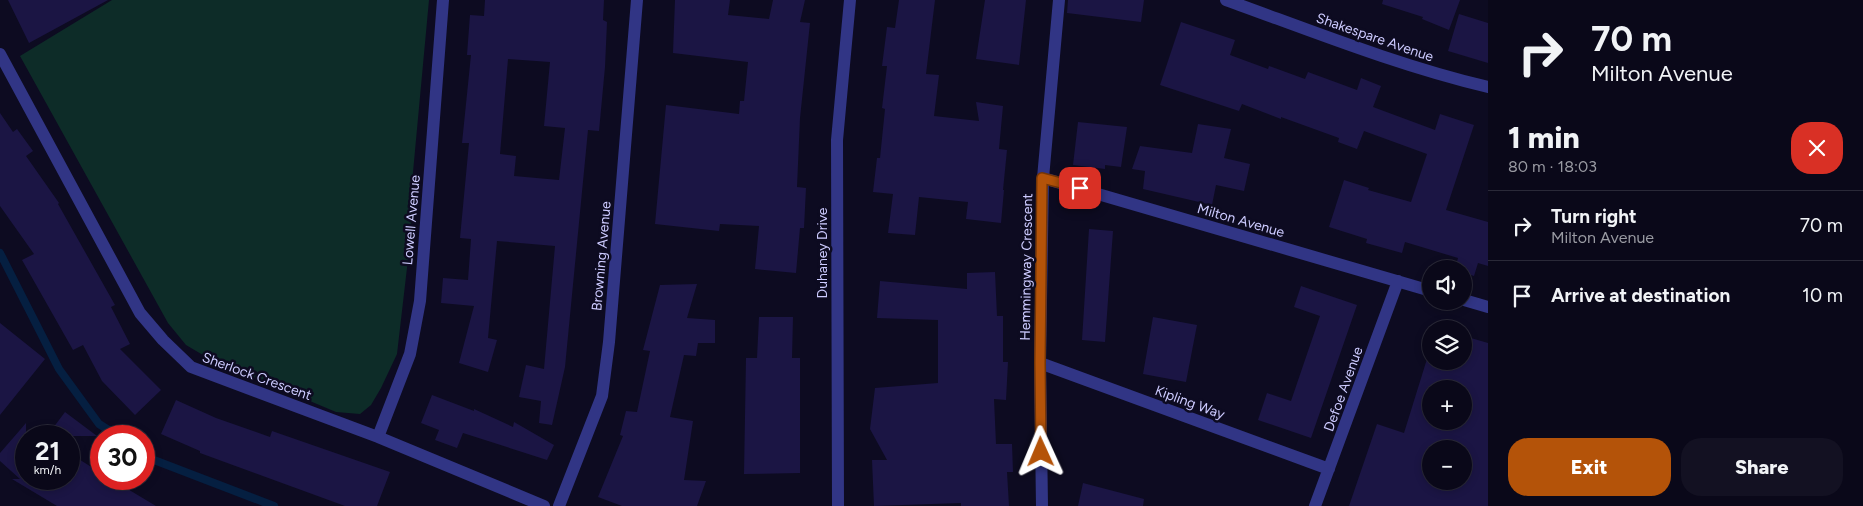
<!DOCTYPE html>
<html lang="en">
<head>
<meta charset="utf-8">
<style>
	:root { --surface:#0a0819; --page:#131122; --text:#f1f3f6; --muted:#999aa2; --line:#2a2938; --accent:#b45309 }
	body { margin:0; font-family:Figtree,sans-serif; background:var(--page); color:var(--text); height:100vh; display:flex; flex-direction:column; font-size:19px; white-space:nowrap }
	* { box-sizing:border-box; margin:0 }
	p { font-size:16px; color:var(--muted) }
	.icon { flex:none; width:28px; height:28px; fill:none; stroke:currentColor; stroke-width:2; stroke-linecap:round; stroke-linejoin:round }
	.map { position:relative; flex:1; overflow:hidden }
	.sheet { display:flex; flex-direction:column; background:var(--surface); width:375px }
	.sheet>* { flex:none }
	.guide { background:#0a0819; color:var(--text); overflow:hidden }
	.buttons { position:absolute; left:1422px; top:260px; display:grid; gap:10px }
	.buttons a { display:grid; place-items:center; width:50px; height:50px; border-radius:50%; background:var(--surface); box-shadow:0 2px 8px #0003,0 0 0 1px var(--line); font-size:25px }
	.speed { position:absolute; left:15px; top:425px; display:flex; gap:10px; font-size:25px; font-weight:700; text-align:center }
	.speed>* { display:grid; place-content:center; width:65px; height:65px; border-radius:50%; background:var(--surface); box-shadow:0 2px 8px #0003,0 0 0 1px var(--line); line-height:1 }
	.speed small { font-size:12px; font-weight:400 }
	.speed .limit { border:8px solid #d22; background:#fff; color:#111 }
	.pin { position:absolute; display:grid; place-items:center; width:42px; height:42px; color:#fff; margin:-21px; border-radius:10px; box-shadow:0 2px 8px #0006 }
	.me { position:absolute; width:55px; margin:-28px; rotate:359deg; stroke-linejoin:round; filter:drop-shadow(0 0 4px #0008) }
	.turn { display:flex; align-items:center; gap:18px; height:105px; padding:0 20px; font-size:22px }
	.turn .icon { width:65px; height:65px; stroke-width:2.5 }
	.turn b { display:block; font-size:35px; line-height:42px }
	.round { display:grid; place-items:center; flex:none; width:52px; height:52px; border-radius:20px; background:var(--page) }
	.summary { display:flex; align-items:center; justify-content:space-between; height:85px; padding:0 20px }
	h1 { font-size:30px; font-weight:800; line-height:38px }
	.cta { display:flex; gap:10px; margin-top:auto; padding:10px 20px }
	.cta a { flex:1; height:58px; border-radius:20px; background:var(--accent); color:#fff; font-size:20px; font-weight:800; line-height:58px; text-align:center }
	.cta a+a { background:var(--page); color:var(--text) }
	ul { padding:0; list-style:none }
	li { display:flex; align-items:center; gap:15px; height:70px; padding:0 20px; border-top:1px solid var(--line) }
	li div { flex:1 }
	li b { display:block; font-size:19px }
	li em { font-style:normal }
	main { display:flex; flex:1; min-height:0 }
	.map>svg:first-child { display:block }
</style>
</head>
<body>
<main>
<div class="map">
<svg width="1488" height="506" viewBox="0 0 1488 506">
	<rect width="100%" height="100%" fill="#0d0b21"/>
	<!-- green -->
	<path fill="#0d2c28" d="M112 0H429L413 172 410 242 397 354 381 388 371 405 360 414 336 412 208 358 186 345 168 323 20 56Z"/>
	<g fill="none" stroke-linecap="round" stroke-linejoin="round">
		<!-- stream -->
		<path stroke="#051f41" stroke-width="8" d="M0 253 59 369 99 424 118 436
			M144 454 154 460 274 506"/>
	</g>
	<!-- building -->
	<path fill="#1b1544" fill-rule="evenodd" d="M8 0H108L29 43Z
		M485 0H604L603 20 607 22 605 67 599 131 588 130 565 367 552 425 539 423 541 401 519 397 526 365 544 369 555 246 497 241 488 338 497 340 488 372 459 363 474 306 441 303 443 278 468 280 471 239 460 238 469 143H462L471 55H467L470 15 484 16ZM508 59 550 62 544 126 565 128 559 180 514 176 516 156 500 154Z
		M675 0H730L728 15 769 19 773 0H805L800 22 810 23 800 118 797 187 806 188 804 228H800L796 273 755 269 759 226 720 224 719 231 655 224 666 105 739 114 740 101H744L748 62 673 53Z
		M899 0H935L926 74 939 75 934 116 979 121 976 102 1003 106 999 149 1007 150 1003 190H1004L1001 223 966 219 968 202 919 197 915 235 888 233 893 194 873 192 877 158H880L885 109 882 108 887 66H882L887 27 895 28Z
		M985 0H1026L1019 65 976 59Z
		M1068 0H1144L1141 22 1067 13Z
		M1383 0H1460L1449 30 1422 19 1423 17 1382 4Z
		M1459 14 1488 23V63L1448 51Z
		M1181 22 1235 40 1230 55 1268 69 1269 66 1305 79 1308 72 1357 90 1361 78 1381 86 1373 107 1435 130 1440 114 1474 125 1446 210 1488 222V266L1478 263 1474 276 1464 273V269H1455L1458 258 1405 242 1402 253 1366 243 1367 239 1329 227 1344 180 1369 188 1368 190 1411 202 1427 154 1364 131 1357 149 1338 142 1339 138 1281 117V119L1242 104 1239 111 1160 85Z
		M0 113 13 132 17 129 33 151 26 156 59 203 58 204 115 305 111 307 130 344 120 349 161 390 135 415 102 381 83 345 73 350 22 260 34 254 0 206Z
		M1078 122 1127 127 1121 167 1105 165V169L1073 165Z
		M1198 124 1231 129 1224 158 1250 164 1244 191 1216 185 1212 205 1143 189 1145 171 1132 169 1140 146 1192 153Z
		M1089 229 1113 231 1105 342 1082 340Z
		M995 272 997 316H1003V362H1008L1006 400 994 399 996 444H1012L1013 472H1007L1009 506H961V503L874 506 872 460H887L870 429 875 388 938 383V320L877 318 880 281 967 289V273Z
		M697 284 687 318 715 320V343H698L696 356 684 355 670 417 693 421 684 480 706 481 697 506H622L598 497 623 436 620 435 626 411 637 412 650 351 643 350 660 285Z
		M1301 286 1357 305 1311 438 1258 420 1267 393 1291 401 1320 316 1294 307Z
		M759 317H793L792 358H800V473L744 474 746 358H757Z
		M1153 317 1197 325 1186 382 1143 374Z
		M0 323 45 359 0 415Z
		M1464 336 1488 343V506H1349L1377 424 1404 433 1431 346V361H1464ZM1431 389H1464V421H1431ZM1431 449H1464V481H1431Z
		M432 395 474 411V409L513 427 514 422 554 445 547 460 463 433 457 448 435 440 439 430 421 423Z
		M176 400 216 418 270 437 272 431 390 472 377 506H345L200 453V451L161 434Z
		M65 412 97 436H47Z
		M26 423V479H69V453L101 473V479H111L156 506H57L12 479H20L0 461V453Z
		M1083 483 1144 499 1143 506H1078Z"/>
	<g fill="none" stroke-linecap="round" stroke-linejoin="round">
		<!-- minor -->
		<path stroke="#313585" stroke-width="12" d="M1226 0C1312 31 1399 66 1488 87
			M0 54 140 313 163 340 191 367 378 437 544 506
			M1043 178 1431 291
			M1464 300 1488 307
			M1040 363 1329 469
			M378 437 410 354 420 301 443 0
			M559 506 602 396 609 342 637 0
			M1042 506 1040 363 1043 178 1059 0
			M1315 506 1398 281"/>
		<!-- tertiary -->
		<path stroke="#313585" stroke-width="12" d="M838 506 837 140 850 0"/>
	</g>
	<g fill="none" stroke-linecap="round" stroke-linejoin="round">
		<!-- route casing -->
		<g stroke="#753606" stroke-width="12">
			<path id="route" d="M1041 452 1040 363 1042 178 1080 188"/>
		</g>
		<!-- route -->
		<use href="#route" stroke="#b45309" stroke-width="9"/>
	</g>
	<g text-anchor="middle" stroke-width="5" stroke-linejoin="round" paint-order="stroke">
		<!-- street labels -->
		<g font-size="14" fill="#cdcbff" stroke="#0d0b21">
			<text transform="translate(1375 37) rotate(19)" y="5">Shakespare Avenue</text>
			<text transform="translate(411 220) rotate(-85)" y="5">Lowell Avenue</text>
			<text transform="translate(1241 220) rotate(16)" y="5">Milton Avenue</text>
			<text transform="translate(822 253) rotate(-90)" y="5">Duhaney Drive</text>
			<text transform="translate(601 256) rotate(-85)" y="5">Browning Avenue</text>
			<text transform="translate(1026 267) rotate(-89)" y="5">Hemmingway Crescent</text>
			<text transform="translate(257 376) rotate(20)" y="5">Sherlock Crescent</text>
			<text transform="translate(1343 389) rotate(-70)" y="5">Defoe Avenue</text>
			<text transform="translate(1190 402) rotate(20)" y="5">Kipling Way</text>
		</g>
	</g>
</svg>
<div class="buttons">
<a><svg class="icon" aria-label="sound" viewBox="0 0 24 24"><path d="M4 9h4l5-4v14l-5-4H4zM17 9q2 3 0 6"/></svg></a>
<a><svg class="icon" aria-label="layers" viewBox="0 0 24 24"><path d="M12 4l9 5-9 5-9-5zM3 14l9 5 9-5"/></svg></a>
<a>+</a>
<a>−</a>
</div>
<div class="speed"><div>21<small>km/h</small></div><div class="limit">30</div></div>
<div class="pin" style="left:1080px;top:188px;background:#d93025"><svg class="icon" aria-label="arrive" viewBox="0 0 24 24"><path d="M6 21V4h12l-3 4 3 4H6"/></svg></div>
<svg class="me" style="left:1041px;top:452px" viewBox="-20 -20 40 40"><path d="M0-17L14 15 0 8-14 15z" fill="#b45309" stroke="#fff" stroke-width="4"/></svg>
</div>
<section class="sheet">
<div class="guide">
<div class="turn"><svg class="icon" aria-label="right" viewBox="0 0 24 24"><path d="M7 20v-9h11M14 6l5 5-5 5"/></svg><div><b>70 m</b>Milton Avenue</div></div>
</div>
<div class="summary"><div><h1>1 min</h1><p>80 m · 18:03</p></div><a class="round" style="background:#d93025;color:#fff"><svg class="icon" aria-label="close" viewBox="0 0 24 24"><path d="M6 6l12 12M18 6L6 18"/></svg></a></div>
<ul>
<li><svg class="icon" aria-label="right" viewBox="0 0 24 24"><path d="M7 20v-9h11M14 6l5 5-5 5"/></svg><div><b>Turn right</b><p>Milton Avenue</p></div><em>70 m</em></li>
<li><svg class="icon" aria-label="arrive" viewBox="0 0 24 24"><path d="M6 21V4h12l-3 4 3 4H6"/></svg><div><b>Arrive at destination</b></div><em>10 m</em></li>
</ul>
<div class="cta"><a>Exit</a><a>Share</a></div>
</section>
</main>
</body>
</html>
